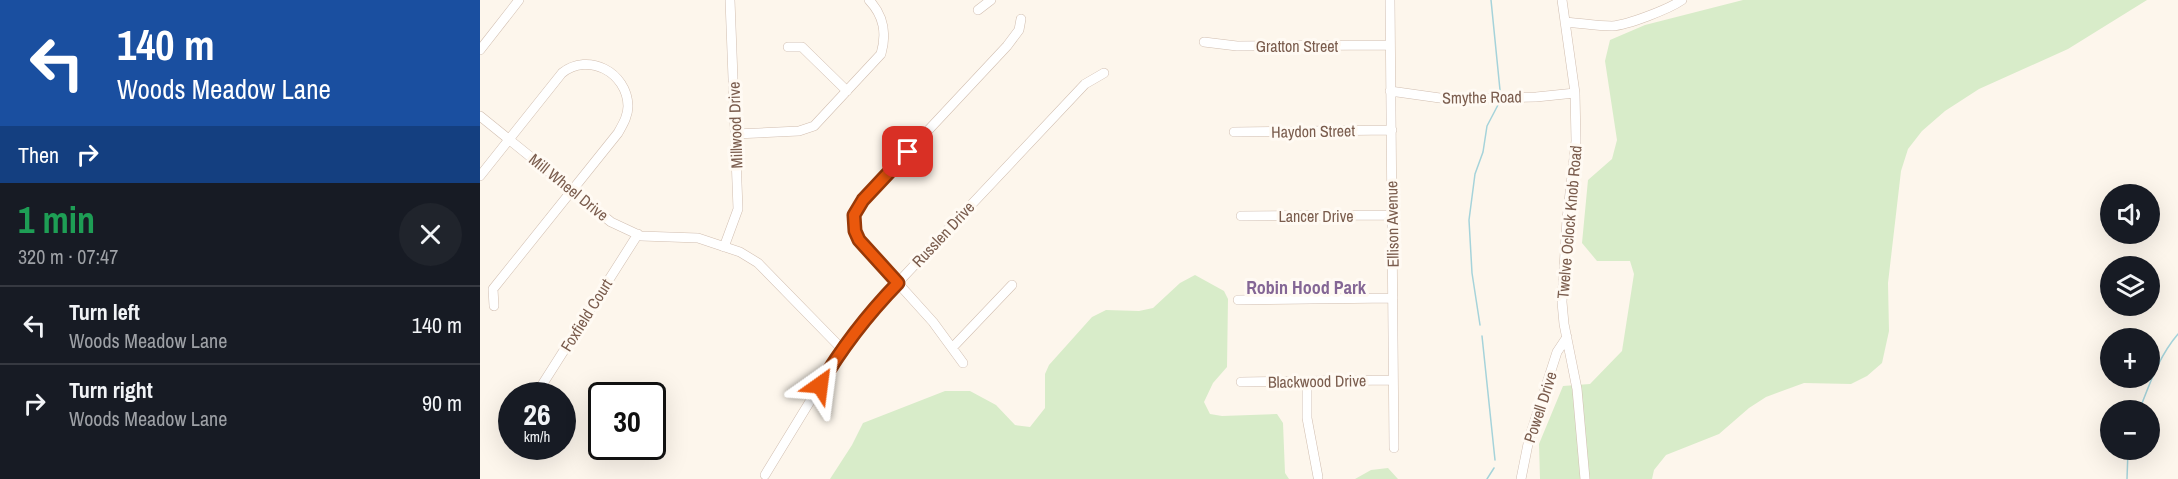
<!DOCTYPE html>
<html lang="en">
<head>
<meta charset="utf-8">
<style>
	:root { --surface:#171b24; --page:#20242c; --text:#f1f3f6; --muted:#9ea1a6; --line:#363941 }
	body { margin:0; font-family:"Archivo Narrow",sans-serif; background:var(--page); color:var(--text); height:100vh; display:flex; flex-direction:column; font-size:22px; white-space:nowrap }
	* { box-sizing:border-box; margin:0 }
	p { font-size:20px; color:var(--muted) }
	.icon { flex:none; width:33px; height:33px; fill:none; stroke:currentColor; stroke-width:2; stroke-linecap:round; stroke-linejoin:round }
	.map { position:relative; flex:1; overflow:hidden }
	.sheet { display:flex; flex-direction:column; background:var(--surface); width:480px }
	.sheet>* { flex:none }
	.guide { background:#1a4fa0; color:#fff; overflow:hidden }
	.fabs { position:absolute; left:1620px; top:184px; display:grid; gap:12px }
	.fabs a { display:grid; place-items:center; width:60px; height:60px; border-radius:50%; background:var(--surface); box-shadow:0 6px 24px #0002; font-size:30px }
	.speed { position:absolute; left:18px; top:382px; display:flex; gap:12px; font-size:30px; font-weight:700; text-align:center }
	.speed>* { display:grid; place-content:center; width:78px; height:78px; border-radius:50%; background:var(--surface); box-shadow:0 6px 24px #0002; line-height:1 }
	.speed small { font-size:15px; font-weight:400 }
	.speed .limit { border:3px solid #111; border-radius:9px; background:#fff; color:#111 }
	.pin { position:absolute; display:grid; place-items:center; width:51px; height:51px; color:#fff; margin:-26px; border-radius:12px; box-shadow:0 3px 9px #0006 }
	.me { position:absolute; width:66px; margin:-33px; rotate:31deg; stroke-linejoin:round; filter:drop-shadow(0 0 4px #0008) }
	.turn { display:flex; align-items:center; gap:21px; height:126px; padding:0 18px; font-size:27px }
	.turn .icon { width:78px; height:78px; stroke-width:2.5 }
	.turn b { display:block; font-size:42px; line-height:51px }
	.then { display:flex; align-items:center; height:57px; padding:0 18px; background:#0003; gap:12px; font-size:22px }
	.round { display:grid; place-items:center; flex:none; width:63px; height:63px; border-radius:32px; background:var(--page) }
	.head { display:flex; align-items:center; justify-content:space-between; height:102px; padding:0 18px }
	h1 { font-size:36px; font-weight:800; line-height:45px; color:#1e9e55 }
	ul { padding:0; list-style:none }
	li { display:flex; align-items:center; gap:18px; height:78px; padding:0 18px; border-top:2px solid var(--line) }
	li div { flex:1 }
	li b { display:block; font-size:22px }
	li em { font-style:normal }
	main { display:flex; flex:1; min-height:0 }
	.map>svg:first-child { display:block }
</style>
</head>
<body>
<main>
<section class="sheet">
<div class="guide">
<div class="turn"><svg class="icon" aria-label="left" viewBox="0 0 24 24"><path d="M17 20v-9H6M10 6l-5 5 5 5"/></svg><div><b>140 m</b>Woods Meadow Lane</div></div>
<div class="then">Then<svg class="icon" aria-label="right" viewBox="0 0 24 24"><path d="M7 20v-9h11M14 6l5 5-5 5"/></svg></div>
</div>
<div class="head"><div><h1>1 min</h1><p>320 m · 07:47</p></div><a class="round"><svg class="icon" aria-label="close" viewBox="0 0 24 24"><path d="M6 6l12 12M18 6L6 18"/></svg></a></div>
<ul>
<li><svg class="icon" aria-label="left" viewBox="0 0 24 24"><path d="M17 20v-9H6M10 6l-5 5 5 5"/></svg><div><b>Turn left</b><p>Woods Meadow Lane</p></div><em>140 m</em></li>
<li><svg class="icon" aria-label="right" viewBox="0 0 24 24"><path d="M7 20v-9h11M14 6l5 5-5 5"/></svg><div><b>Turn right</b><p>Woods Meadow Lane</p></div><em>90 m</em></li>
</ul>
</section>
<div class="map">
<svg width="1698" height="479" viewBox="0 0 1698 479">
	<rect width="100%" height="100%" fill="#fdf6ec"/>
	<!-- green -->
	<path fill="#d8ecc9" d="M1263 0H1667L1588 49 1499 89 1465 111 1442 131 1428 149 1421 171 1408 283 1409 331 1402 363 1387 376 1371 384 1324 383 1286 397 1269 408 1239 434 1186 455 1174 470 1172 479H1060L1059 444 1083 386 1110 384 1142 351 1154 274 1150 261H1117L1102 243 1108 180 1132 159 1137 140 1125 61 1130 40 1165 25Z
		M715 275 744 291 748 299 747 367 733 383 724 402 730 414 742 416 797 414 803 423 805 473 809 479H350L372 445 383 423 465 391H490L516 405 535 425 550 427 565 408V374L569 365 612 317 626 310 659 311 673 308 700 283Z
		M908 468 918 479H875L891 470Z"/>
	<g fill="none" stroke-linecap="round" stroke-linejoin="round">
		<!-- stream -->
		<path stroke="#a5d3da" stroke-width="1.5" d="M1011 0 1020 90
			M1000 325 992 273 989 220 995 174 1003 152 1007 126 1019 103
			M1002 336 1015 460
			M1659 411C1670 383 1679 356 1698 334
			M1007 479 1014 468
			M1647 479 1648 450"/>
		<!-- minor casing -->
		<g stroke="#d1beb0" stroke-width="10">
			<path id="minor" d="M910 0 914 448
				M1082 0 1095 93 1096 141 1087 219 1082 302 1084 324 1097 389 1105 479
				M498 10 511 0
				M1085 22C1100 23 1117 26 1132 26 1148 25 1189 9 1202 0
				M724 42 757 46 910 45
				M308 47H322L367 91
				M0 50 39 0
				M910 91 967 99 1056 97 1095 93
				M0 116 131 222 161 236 218 238 260 252 278 263 362 349
				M754 132 912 130
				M255 134 319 131 334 126 401 54C407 33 404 16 389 0
				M0 176 82 73C108 52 147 72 148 106 148 116 143 124 138 133L13 289 14 306
				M761 216 911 215
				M244 247 258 209 250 0
				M758 300 913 298
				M472 348 532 285
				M483 363 453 322 379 240C372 224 373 214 383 200L527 46 539 30 541 19
				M761 382 913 380
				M827 382V418L838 477
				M55 396 158 234
				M285 475 362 349 394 308 605 84 624 73
				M1041 479 1049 439 1077 352 1087 337"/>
		</g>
		<!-- minor -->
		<use href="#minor" stroke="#fff" stroke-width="9"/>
	</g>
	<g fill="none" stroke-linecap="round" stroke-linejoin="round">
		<!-- route casing -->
		<g stroke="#983908" stroke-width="15">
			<path id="route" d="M340 385C362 347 388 314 418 283L379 240 375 231 374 215 383 200 428 152"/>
		</g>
		<!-- route -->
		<use href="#route" stroke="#ea580c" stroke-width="10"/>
	</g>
	<g text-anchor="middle" stroke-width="6" stroke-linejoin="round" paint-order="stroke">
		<!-- street labels -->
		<g font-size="16" fill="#7a5c4d" stroke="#fffaf3">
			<text x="817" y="52">Gratton Street</text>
			<text transform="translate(1002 97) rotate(-1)" y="6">Smythe Road</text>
			<text transform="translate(255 125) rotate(-92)" y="6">Millwood Drive</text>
			<text transform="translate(833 131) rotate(-1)" y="6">Haydon Street</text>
			<text transform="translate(89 187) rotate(39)" y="6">Mill Wheel Drive</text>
			<text x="836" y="222">Lancer Drive</text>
			<text transform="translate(1089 222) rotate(-85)" y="6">Twelve Oclock Knob Road</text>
			<text transform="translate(912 224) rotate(-91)" y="6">Ellison Avenue</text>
			<text transform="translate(463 234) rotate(-47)" y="6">Russlen Drive</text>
			<text transform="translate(106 315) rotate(-58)" y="6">Foxfield Court</text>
			<text transform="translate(837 381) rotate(-1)" y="6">Blackwood Drive</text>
			<text transform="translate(1060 407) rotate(-72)" y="6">Powell Drive</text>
		</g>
		<!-- neighbourhood labels -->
		<g font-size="18" font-weight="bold" fill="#846695" stroke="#fffaf3">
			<text x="826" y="294">Robin Hood Park</text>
		</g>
	</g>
</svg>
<div class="fabs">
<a><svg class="icon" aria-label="sound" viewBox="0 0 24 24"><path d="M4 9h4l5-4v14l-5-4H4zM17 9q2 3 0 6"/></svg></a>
<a><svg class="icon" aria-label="layers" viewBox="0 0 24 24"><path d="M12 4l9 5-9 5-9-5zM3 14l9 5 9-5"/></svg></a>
<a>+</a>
<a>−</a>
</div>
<div class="speed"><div>26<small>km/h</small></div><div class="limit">30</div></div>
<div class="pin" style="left:428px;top:152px;background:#d93025"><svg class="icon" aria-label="arrive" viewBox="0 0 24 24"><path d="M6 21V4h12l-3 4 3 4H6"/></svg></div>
<svg class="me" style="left:340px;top:385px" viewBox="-20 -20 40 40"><path d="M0-17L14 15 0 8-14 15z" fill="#ea580c" stroke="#fff" stroke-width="4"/></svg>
</div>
</main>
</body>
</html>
